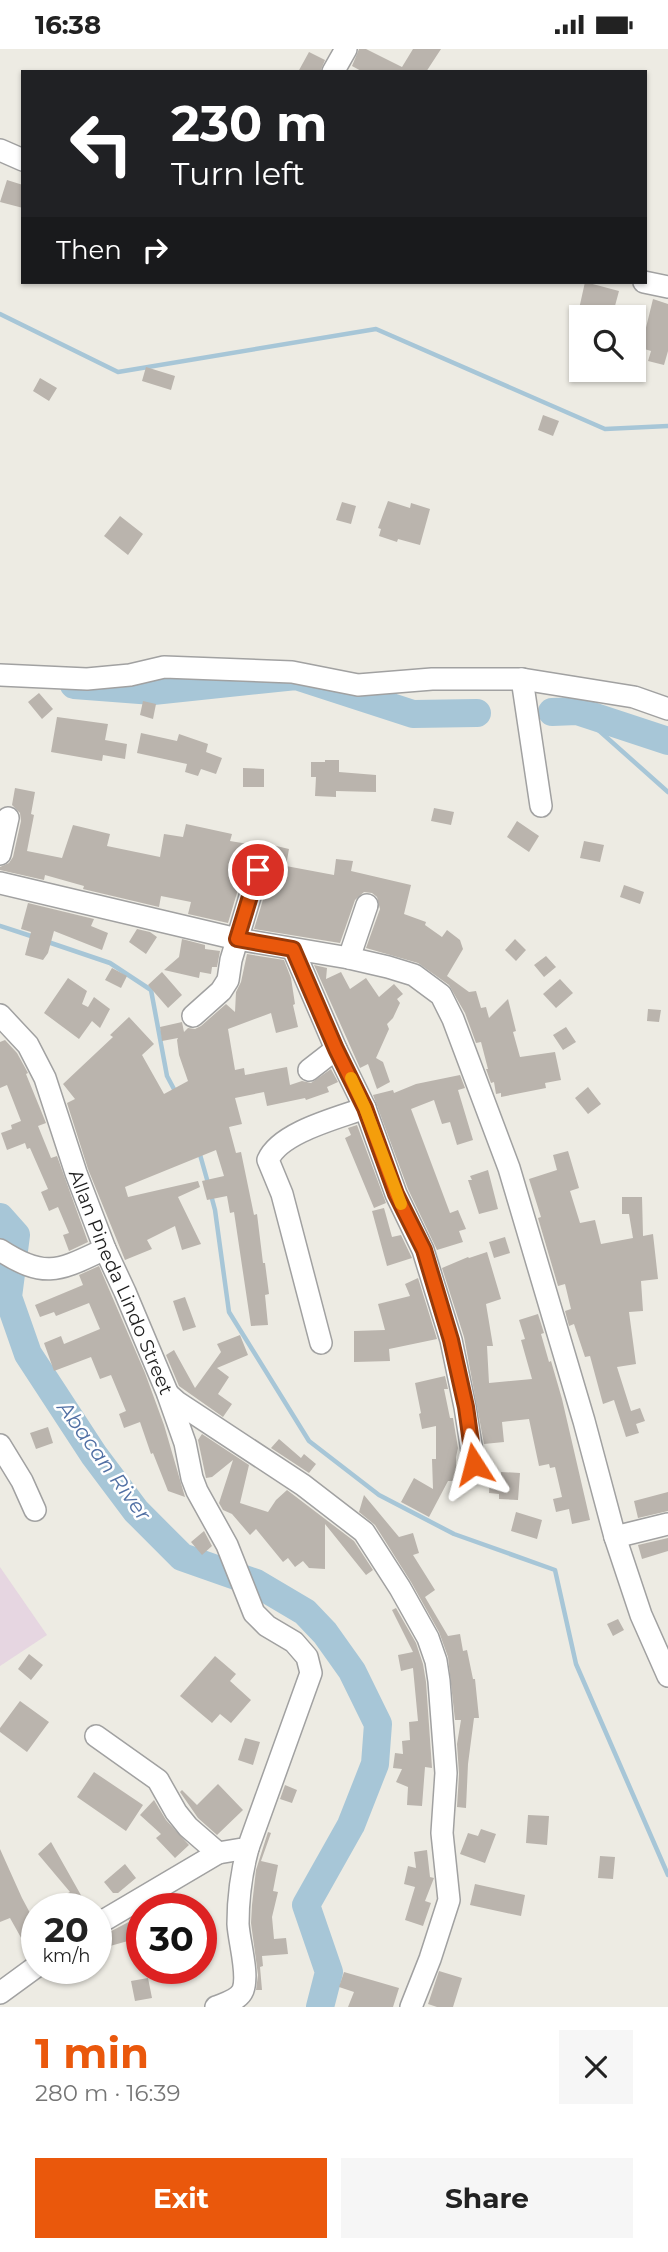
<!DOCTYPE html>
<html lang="en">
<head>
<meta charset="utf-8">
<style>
	:root { --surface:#fff; --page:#f6f6f6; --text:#222; --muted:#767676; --accent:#ea580c }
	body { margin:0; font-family:Montserrat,sans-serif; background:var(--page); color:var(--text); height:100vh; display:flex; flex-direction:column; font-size:26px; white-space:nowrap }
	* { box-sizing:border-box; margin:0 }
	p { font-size:23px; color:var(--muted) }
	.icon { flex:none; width:38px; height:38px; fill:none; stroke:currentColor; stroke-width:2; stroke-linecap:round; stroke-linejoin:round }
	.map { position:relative; height:1958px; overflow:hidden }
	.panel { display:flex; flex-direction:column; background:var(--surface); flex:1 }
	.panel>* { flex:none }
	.top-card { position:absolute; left:21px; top:21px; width:626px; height:214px; border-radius:0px; box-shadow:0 2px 5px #0004; background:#202124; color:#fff; overflow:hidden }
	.buttons { position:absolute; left:569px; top:256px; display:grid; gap:14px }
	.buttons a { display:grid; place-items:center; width:77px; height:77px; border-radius:0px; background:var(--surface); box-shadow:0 2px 5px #0004; font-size:35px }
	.speed { position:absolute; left:21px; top:1844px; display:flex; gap:14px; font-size:35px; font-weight:700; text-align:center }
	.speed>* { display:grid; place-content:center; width:91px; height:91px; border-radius:50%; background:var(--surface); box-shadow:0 2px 5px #0004; line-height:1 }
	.speed small { font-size:18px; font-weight:400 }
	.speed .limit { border:10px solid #d22; background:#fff; color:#111 }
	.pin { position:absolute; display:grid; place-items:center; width:60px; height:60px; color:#fff; margin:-30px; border:4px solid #fff; border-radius:50%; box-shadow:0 2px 7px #0007 }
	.me { position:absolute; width:77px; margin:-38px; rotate:351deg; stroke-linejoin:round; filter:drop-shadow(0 0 5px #0008) }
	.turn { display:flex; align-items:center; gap:24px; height:147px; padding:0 35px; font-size:32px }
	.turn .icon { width:91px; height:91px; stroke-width:2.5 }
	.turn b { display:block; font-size:49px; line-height:60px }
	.then { display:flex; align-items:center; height:66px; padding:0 35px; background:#0003; gap:14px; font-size:26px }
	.round { display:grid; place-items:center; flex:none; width:74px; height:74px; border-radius:0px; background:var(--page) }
	.overview { display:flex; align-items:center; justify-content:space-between; height:119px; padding:0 35px }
	h1 { font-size:42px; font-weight:700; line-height:52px; color:var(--accent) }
	.cta { display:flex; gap:14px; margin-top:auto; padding:14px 35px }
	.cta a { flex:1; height:80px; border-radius:0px; background:var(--accent); color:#fff; font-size:28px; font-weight:700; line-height:80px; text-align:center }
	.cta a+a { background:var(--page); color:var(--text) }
	.status { display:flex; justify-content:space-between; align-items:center; height:49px; padding:0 35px; background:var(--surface); direction:ltr }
	.status svg { height:19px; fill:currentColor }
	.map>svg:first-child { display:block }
</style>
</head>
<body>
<div class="status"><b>16:38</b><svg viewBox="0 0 49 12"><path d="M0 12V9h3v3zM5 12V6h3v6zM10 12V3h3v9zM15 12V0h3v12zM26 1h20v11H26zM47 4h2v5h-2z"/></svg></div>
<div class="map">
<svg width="668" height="1958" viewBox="0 0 668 1958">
	<rect width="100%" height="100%" fill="#edebe3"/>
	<!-- industrial -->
	<path fill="#e6d6e1" d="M0 1518 47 1586 0 1617Z"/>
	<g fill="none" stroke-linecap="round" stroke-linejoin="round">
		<!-- stream -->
		<path stroke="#a7c6d7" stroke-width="4.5" d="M0 265 118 323 376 280 605 380 668 377
			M577 662 668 743
			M0 877 34 888
			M45 892 110 914 151 941 167 1027 175 1042
			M199 1102 208 1134
			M211 1146 215 1161 229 1263 309 1392 379 1446 454 1485 555 1521 576 1615 668 1826"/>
		<!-- river -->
		<path stroke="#a7c6d7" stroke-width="28" d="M74 636 153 642 296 627 413 665 477 664
			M552 663 577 662 668 692
			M0 1168 16 1186 8 1248 28 1305 94 1406 136 1462 182 1508 256 1534 305 1563 325 1584 352 1622 378 1675 375 1715 351 1776 306 1856 329 1923 320 1958"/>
	</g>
	<!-- building -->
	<path fill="#bab4ad" d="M359 0H366L402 18 413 0H441L426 23H363L352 17Z
		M309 3 325 11 320 23H298Z
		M7 131 23 136V159L0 153Z
		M585 233 619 242 612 268H590L591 264 579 260Z
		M653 250 668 255V302L664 316 648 312 651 302 641 299Z
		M146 318 175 327 171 341 142 332Z
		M40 329 57 339 49 352 33 342Z
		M543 366 559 372 553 387 538 381Z
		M388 452 410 459 411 454 430 460 420 496 398 490 397 493 379 487 381 480 378 479Z
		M342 453 356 457 351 475 336 471Z
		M120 467 143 485 128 506 104 487Z
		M39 644 53 660 42 670 28 653Z
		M143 652 156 655 153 670 140 666Z
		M57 668 108 675 105 691 127 695 125 710 103 706 102 712 51 703Z
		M141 684 177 692 179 685 208 695 206 703 222 709 216 725 201 720 198 727 185 723 187 715 137 704Z
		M325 711H339V723L376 726V743L336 742V748L315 747 316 728H311V713H325Z
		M243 719 264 720V738H243Z
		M15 739 35 743 31 765 34 766 27 802 62 809 73 776 110 785 107 797 160 808 164 785 183 788 186 775 232 785 230 792 248 795 242 827 228 874 188 865 191 853 161 847 159 858 83 840 84 837 45 826 44 831 0 821V818L9 814 13 808 21 772 20 764 12 756Z
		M434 759 454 763 451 776 431 772Z
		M517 772 539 787 529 803 507 788Z
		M584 792 604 796 600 813 580 809Z
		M272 796 289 800 286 817 334 826 336 810 353 812 351 822 411 836 404 865 426 873 425 876 442 888 447 881 460 891 463 900 447 927 469 943 476 942 481 959 486 958 489 969 508 950 516 982 513 983 520 1008 555 1003 561 1031 545 1034 546 1039 501 1048V1044L496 1045 494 1033 491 1034 486 1020H488L481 993 476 994 465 964 449 936 418 914 366 899 380 860 377 848 372 844 364 843 355 851 340 894 254 880 271 825 268 813Z
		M624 836 644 843 640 855 620 848Z
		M28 854 94 870 91 877 108 884 102 901 54 882 48 904 43 911 25 906 31 883 21 880Z
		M137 880 150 883 157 888 146 905 129 893Z
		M182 890 205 896V900L220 902 217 918H212L211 925 200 923 199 929 164 921 179 908Z
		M515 890 526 901 516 912 505 901Z
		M247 905 284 911 291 929 295 955 293 956 298 978 276 984 271 964 228 980 235 1021 244 1019 245 1026 287 1018 290 1036 302 1032 311 1034 331 1020 338 1033 327 1038 329 1043 306 1051 305 1049 267 1057 264 1043 235 1049 242 1075 229 1078 236 1104 241 1103 254 1166 257 1165 263 1214H265L269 1245 265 1246 268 1276 251 1277 234 1163 230 1164 227 1147 207 1151 202 1132 224 1127 216 1101 125 1138 128 1148 198 1132 200 1138 178 1148 201 1195 182 1201 175 1177 147 1191 152 1200 125 1211 88 1120 67 1054 75 1050 63 1035 113 988 110 986 129 968 154 995 142 1006 164 1045 188 1032 179 1006 177 991 178 989 162 992 160 978 182 973 184 983 188 979 195 980 201 977 226 955 235 963 236 943 241 933Z
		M546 907 556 918 544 928 534 916Z
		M314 916 327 919 326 930 341 923 350 940 366 929 379 948 394 935 403 945 397 950 400 954 393 969 387 975 389 980 376 1009 383 1013 390 1033 377 1040 368 1015 360 1019Z
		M112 919 127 927 121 939 105 931Z
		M162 923 182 946 168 959 148 936Z
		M68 929 87 942 82 955 88 958 94 948 110 960 100 979 92 972 79 990 44 964Z
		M560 930 573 944 556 959 543 945Z
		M648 960 661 961 659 973 647 972Z
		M566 978 576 993 563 1001 553 986Z
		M5 991 17 1004 28 1024 26 1025 46 1074 38 1077 51 1109 57 1107 88 1193 69 1202 63 1186 69 1184 58 1158 49 1162 41 1143 48 1140 30 1099 27 1100 25 1094 7 1101 1 1084 12 1080 11 1076 21 1072 7 1036 0 1039V993Z
		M460 1026 465 1039 458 1041 473 1091 457 1096 450 1073 442 1075 434 1051 411 1060 450 1164 458 1161 466 1180 459 1182 463 1193 437 1201 408 1140 373 1046 393 1041 394 1044 416 1035Z
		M588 1038 601 1055 588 1065 575 1049Z
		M357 1076 386 1154 374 1159 345 1089 351 1086 348 1079Z
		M568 1102 579 1139 570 1142 580 1174 595 1171 601 1195 633 1189 629 1165H622V1148H642L643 1187 653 1185 658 1230 641 1232 643 1262 629 1263 636 1315 617 1318 631 1362 640 1359 645 1372 636 1375 639 1384 626 1388 614 1351 603 1355 590 1307 585 1308 574 1275 569 1277 565 1262 571 1260 565 1235 558 1237 538 1169 541 1168 529 1130 557 1121 553 1106Z
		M488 1121 498 1160 479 1165 468 1131H472L470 1127Z
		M384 1159 392 1188 401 1186 412 1209 387 1217 372 1162Z
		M505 1188 510 1204 494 1209 489 1193Z
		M487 1203 501 1250 486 1255 493 1297H487L489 1334 532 1330 521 1291 525 1290 519 1271 538 1265 544 1284 541 1285 549 1313 551 1312 562 1350 590 1471 572 1475 569 1460 556 1463 553 1450 562 1448 555 1418 550 1419 549 1415 539 1417 529 1370 502 1373 504 1393 484 1395 464 1288 442 1219 468 1208 469 1209Z
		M99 1217 145 1324 164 1376 185 1448 168 1442 153 1404 151 1405 140 1373 124 1379 119 1365 126 1362 111 1326 100 1330 91 1308 54 1322 44 1294 61 1287 64 1295 100 1280 89 1254 56 1267 54 1263 40 1268 35 1256 83 1236 79 1226Z
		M418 1229 437 1290 389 1300 390 1312 354 1313V1282L385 1281 378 1255 410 1247 405 1235Z
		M185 1248 196 1278 183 1282 173 1252Z
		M240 1286 248 1306 217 1319 229 1328 218 1345 232 1355 223 1368 179 1337 166 1306 174 1301 195 1339 221 1303 217 1295Z
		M445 1327 448 1340H444L450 1369H453L458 1399 456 1408V1432H448L429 1468 401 1453 414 1429 433 1440 432 1410H436V1377L422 1380 419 1365 421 1364 415 1334Z
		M48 1378 53 1394 36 1400 30 1384Z
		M202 1385 249 1416 240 1454 268 1463 276 1451 287 1441 354 1492 373 1521 366 1526 325 1475V1520L309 1519 303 1512 295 1518 288 1509 283 1513 256 1480 250 1486 232 1465 223 1461 219 1454 233 1411 212 1428 206 1429 198 1391Z
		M279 1390 301 1409 304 1405 316 1415 309 1424 271 1399Z
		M501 1423 520 1424 518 1451 499 1450V1445L489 1444 490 1425 501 1426Z
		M668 1443V1462L638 1469 634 1452Z
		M364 1446 399 1488 413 1484 419 1504 413 1506 435 1541 425 1548 448 1587 460 1585 463 1602 467 1601 473 1630H475L479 1669H474L468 1715 466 1759 457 1758 459 1725 457 1695 461 1671H455L448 1608 439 1583 411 1533 375 1476 359 1463Z
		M516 1463 542 1471 537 1490 511 1482Z
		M204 1482 212 1497 202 1506 191 1493Z
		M668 1489V1502L642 1510 638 1496Z
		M396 1559 416 1594 423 1615 426 1633 432 1719 425 1718 422 1757 407 1756 408 1738 396 1733 402 1720 393 1719 395 1704 403 1705 402 1692 410 1691 409 1673 418 1672 413 1619 401 1622 398 1606 413 1603 392 1561Z
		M618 1570 624 1581 613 1587 607 1575Z
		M29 1605 43 1616 31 1631 18 1620Z
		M215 1607 236 1625 230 1632 251 1651 231 1674 220 1665 212 1674 180 1647Z
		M20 1652 49 1673 27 1703 0 1683V1679Z
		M245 1689 260 1693 253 1716 238 1711Z
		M94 1723 143 1756 126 1782 77 1748Z
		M218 1735 243 1761 217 1786 198 1769 180 1743 182 1741 197 1756Z
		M285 1736 297 1741 292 1754 280 1750Z
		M154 1751 166 1771 189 1796 175 1809 156 1789 161 1785 140 1766Z
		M528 1766 549 1767 547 1796 526 1794Z
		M481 1780 496 1785 485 1814 460 1805 468 1784 478 1787Z
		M268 1783 271 1784 261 1812 278 1816 273 1842 278 1843 272 1868 274 1890 286 1889 288 1905 262 1907 263 1917 260 1918 262 1941H256L258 1926 251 1874 252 1856 256 1821Z
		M51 1793 82 1848 75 1860H38L70 1843 38 1805Z
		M0 1800 22 1849 37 1877V1887L24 1894 10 1869 0 1873Z
		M427 1801 430 1828 434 1829 425 1852 431 1854 423 1877 405 1871 415 1838 404 1835 408 1817 416 1819 414 1803Z
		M600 1807 615 1808 613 1830 598 1829Z
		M125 1815 136 1829 118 1844H113L104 1833Z
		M475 1835 525 1846 521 1867 470 1856Z
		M142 1866V1888L96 1901V1891L100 1888Z
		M439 1922 462 1929 453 1958H437L428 1955Z
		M344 1923 399 1939 393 1958H348L354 1943 339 1938Z
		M148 1929 152 1949 135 1952 131 1932Z"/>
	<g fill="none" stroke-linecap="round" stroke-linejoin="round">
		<!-- minor casing -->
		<g stroke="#a1a1a1" stroke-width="24">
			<g id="minor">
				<path d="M333 23 346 0"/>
				<path d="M0 101 23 111"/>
				<path d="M644 233 668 238"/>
				<path d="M0 626 87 630 130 626 164 618 292 623 358 636 432 630H522L634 648 668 660"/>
				<path d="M522 630 541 757"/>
				<path d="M0 805 8 769"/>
				<path d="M0 834 237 890 349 909 388 918 414 926 441 946 453 970 509 1119 584 1372 615 1488 641 1566 668 1627"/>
				<path d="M293 900 336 1000 365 1059 396 1145 423 1201 451 1291 465 1358 474 1415"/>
				<path d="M349 909 367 856"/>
				<path id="s1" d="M0 966 28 996 45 1029 76 1124 105 1200 125 1243 167 1343 185 1394 192 1429 197 1442 227 1496 254 1564 267 1577 294 1593 307 1608 311 1624 248 1799 218 1804 96 1876"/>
				<path d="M193 967 221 942 228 931 231 911 258 821"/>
				<path d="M309 1021 336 1000"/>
				<path d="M0 1201C46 1231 60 1221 105 1200"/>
				<path d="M321 1294 282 1145 268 1111C280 1083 338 1069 365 1059"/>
				<path d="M168 1345 177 1353 303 1436 364 1483 400 1539 428 1589 436 1612 439 1632 446 1724 442 1784 449 1851 430 1910 411 1958"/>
				<path d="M0 1396 22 1432 35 1461"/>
				<path d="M615 1488 668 1475"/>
				<path d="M96 1687 158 1731 176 1763 188 1778 218 1804"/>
				<path d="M0 1944 37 1917"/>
				<path d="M216 1958C226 1954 239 1951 243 1941 249 1925 239 1893 238 1875 238 1848 241 1825 248 1799"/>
			</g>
		</g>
		<!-- minor -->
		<use href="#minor" stroke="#fff" stroke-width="21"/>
	</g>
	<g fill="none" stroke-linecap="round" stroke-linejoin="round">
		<!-- route casing -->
		<g stroke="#983908" stroke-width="18">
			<path id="route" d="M258 821 237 890 293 900 336 1000 365 1059 396 1145 424 1201 451 1291 466 1358 474 1415"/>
		</g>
		<!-- route -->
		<use href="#route" stroke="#ea580c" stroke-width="12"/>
		<!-- slow -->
		<path stroke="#f59e0b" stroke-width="12" d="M351 1029 365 1059 401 1155"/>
	</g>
	<g text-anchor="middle" stroke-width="5" stroke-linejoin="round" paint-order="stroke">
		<!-- street labels -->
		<g font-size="19" fill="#1d1d1d" stroke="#fff">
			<text dy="7" stroke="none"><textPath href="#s1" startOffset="296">Allan Pineda Lindo Street</textPath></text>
		</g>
		<!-- water labels -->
		<g font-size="21" font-style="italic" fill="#5170a4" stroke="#fff">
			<text transform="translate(104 1412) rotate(54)" y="7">Abacan River</text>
		</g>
	</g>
</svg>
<div class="buttons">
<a><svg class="icon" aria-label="search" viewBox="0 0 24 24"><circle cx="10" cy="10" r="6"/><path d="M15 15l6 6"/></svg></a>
</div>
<div class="speed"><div>20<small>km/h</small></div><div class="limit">30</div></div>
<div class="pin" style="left:258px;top:821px;background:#d93025"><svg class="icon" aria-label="arrive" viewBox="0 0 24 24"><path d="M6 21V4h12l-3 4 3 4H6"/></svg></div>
<svg class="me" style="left:474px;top:1415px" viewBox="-20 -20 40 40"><path d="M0-17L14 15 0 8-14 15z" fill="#ea580c" stroke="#fff" stroke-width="4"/></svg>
<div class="top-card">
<div class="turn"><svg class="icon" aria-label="left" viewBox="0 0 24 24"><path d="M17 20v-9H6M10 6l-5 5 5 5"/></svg><div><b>230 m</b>Turn left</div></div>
<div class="then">Then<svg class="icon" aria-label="right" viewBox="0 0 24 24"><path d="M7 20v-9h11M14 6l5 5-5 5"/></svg></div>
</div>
</div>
<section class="panel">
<div class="overview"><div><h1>1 min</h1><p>280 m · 16:39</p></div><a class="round"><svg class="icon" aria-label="close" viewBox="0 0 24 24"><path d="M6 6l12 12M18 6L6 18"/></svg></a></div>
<div class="cta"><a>Exit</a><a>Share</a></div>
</section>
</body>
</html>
